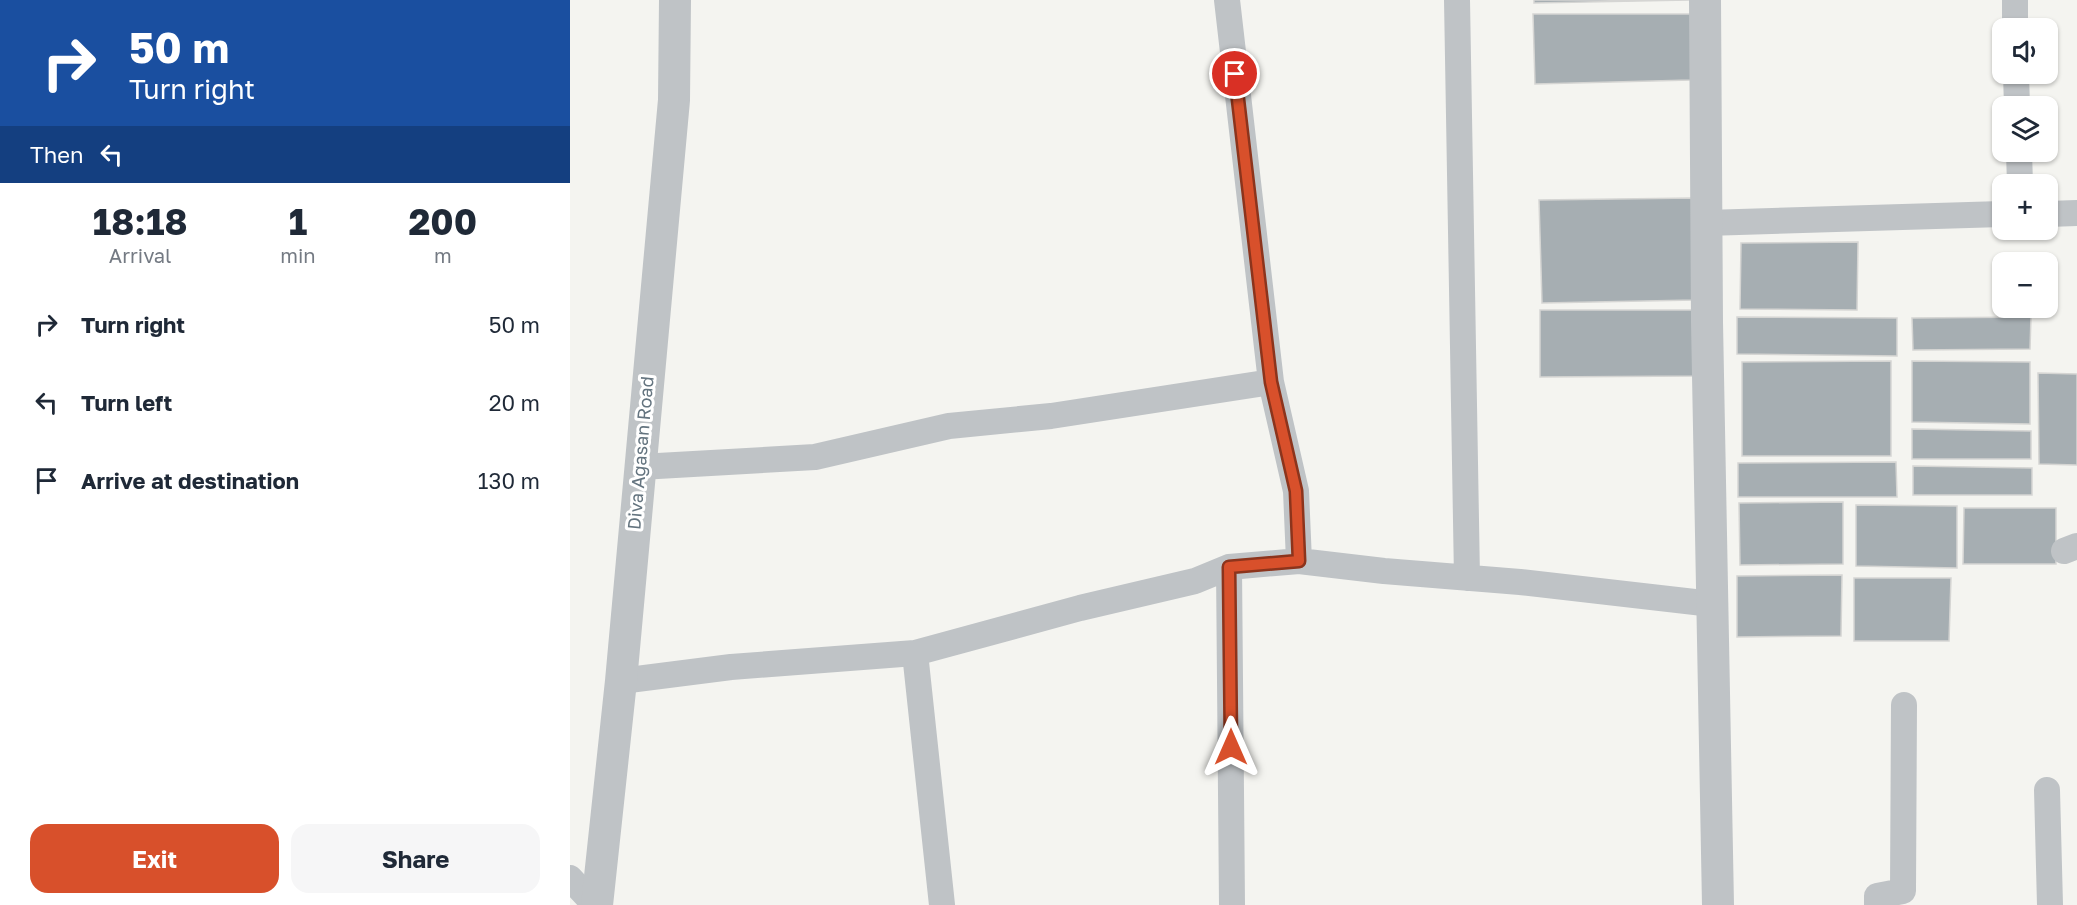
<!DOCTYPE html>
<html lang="en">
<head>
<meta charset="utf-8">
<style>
	:root { --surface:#fff; --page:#f6f6f7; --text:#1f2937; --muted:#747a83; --accent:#d8502b }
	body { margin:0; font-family:"Golos Text",sans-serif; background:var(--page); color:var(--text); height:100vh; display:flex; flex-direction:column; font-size:22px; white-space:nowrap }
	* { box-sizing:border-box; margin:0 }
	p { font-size:20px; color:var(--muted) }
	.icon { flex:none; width:33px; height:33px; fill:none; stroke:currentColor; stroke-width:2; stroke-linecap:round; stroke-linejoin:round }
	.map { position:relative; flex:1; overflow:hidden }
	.side { display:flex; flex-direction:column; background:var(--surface); width:570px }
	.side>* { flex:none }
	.guide { background:#1a4fa0; color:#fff; overflow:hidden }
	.buttons { position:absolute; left:1422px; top:18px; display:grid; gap:12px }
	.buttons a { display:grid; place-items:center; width:66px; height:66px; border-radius:12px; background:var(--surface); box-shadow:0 2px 4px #0004; font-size:30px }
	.pin { position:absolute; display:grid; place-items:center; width:51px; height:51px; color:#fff; margin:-26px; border:3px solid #fff; border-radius:50%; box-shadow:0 2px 6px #0007 }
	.me { position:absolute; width:66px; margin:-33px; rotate:0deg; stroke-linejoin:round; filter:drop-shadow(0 0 4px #0008) }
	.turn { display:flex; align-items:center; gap:21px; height:126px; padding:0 30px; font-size:27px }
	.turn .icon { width:78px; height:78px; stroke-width:2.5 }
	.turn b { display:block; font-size:42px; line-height:51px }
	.then { display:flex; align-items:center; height:57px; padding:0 30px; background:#0003; gap:12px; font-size:22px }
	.eta { display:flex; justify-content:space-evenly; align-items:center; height:102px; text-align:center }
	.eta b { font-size:36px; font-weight:700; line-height:42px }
	.primary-button { display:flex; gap:12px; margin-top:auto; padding:12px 30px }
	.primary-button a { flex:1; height:69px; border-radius:18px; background:var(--accent); color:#fff; font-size:24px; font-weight:700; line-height:69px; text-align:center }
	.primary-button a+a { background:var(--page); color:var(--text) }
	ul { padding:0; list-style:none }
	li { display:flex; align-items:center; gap:18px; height:78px; padding:0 30px }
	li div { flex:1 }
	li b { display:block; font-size:22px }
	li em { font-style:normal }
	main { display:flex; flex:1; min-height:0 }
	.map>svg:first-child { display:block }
</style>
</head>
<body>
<main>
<section class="side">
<div class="guide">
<div class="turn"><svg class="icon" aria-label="right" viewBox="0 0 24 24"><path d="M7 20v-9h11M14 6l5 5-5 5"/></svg><div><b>50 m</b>Turn right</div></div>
<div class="then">Then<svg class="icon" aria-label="left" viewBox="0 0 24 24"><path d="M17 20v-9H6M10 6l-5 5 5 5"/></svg></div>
</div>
<div class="eta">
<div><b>18:18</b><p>Arrival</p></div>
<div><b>1</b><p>min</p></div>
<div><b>200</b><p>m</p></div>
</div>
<ul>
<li><svg class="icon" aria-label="right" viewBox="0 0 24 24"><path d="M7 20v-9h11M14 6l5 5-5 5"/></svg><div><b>Turn right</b></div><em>50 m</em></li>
<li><svg class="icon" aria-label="left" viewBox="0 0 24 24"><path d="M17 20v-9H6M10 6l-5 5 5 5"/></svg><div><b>Turn left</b></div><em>20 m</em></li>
<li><svg class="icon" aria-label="arrive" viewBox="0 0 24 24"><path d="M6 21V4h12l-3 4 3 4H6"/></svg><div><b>Arrive at destination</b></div><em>130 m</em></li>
</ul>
<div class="primary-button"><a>Exit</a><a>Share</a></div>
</section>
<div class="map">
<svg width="1507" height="905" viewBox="0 0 1507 905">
	<rect width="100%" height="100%" fill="#f4f4f0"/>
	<!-- building -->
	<path fill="#a6aeb2" stroke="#d5d5d3" stroke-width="1.5" d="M964 0H1119L964 3Z
		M963 14H1122L1121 80 965 84Z
		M1124 198 1125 300 972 303 969 200Z
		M1288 242 1287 310 1170 309 1171 243Z
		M970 310H1123L1125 376 970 377Z
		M1167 317 1327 318V356L1167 354Z
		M1461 317 1460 349 1343 350 1342 318Z
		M1321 361V456H1172V362Z
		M1342 361 1460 362V424L1342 422Z
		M1468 373 1507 374V465L1469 464Z
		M1342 429 1461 431V459H1342Z
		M1326 462 1327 497H1168V463Z
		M1343 466 1462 468V495H1343Z
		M1273 502V564L1170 565 1169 503Z
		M1286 505 1387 506V568L1286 566Z
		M1394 508H1486V564H1393Z
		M1272 575 1271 636 1167 637V576Z
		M1284 578H1381L1379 641H1284Z"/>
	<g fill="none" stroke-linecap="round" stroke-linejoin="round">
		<!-- minor -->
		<path stroke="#bfc3c6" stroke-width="26" d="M657 0 701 382 726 491 729 561
			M887 0 897 578
			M1445 0V28
			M1446 74 1447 106
			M1449 152 1450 184
			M1478 214 1507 213
			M1136 223 1432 214
			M70 467 245 457 379 426 481 416 701 382
			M1494 551 1507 546
			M659 567 662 905
			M345 653 372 905
			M51 681 161 667 345 653 510 608 625 581 659 567 729 561 814 571 950 582 1142 604
			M1477 790 1480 905
			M0 878 25 905
			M1307 905V896L1333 891 1334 705"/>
		<!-- tertiary -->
		<path stroke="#bfc3c6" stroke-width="32" d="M1135 0 1137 322 1148 905
			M27 905 51 681 104 100 105 0"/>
	</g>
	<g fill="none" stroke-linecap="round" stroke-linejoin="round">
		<!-- route casing -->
		<g stroke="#8c341c" stroke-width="15">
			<path id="route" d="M661 747 659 567 729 561 726 491 701 382 665 74"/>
		</g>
		<!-- route -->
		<use href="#route" stroke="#d8502b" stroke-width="10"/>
	</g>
	<g text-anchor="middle" stroke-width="6" stroke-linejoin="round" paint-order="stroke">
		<!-- street labels -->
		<g font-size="18" fill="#64747f" stroke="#fff">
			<text transform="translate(71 453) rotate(-85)" y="6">Diva Agasan Road</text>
		</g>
	</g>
</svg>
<div class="buttons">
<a><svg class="icon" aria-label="sound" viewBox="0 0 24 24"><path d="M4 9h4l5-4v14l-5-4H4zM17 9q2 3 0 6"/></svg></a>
<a><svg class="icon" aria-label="layers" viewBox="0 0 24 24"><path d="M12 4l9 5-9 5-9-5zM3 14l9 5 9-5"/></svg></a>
<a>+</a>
<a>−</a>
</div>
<div class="pin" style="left:665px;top:74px;background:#d93025"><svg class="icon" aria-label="arrive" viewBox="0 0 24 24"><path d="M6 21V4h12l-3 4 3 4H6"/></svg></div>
<svg class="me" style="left:661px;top:747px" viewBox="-20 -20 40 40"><path d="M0-17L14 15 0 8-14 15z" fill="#d8502b" stroke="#fff" stroke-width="4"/></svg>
</div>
</main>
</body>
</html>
